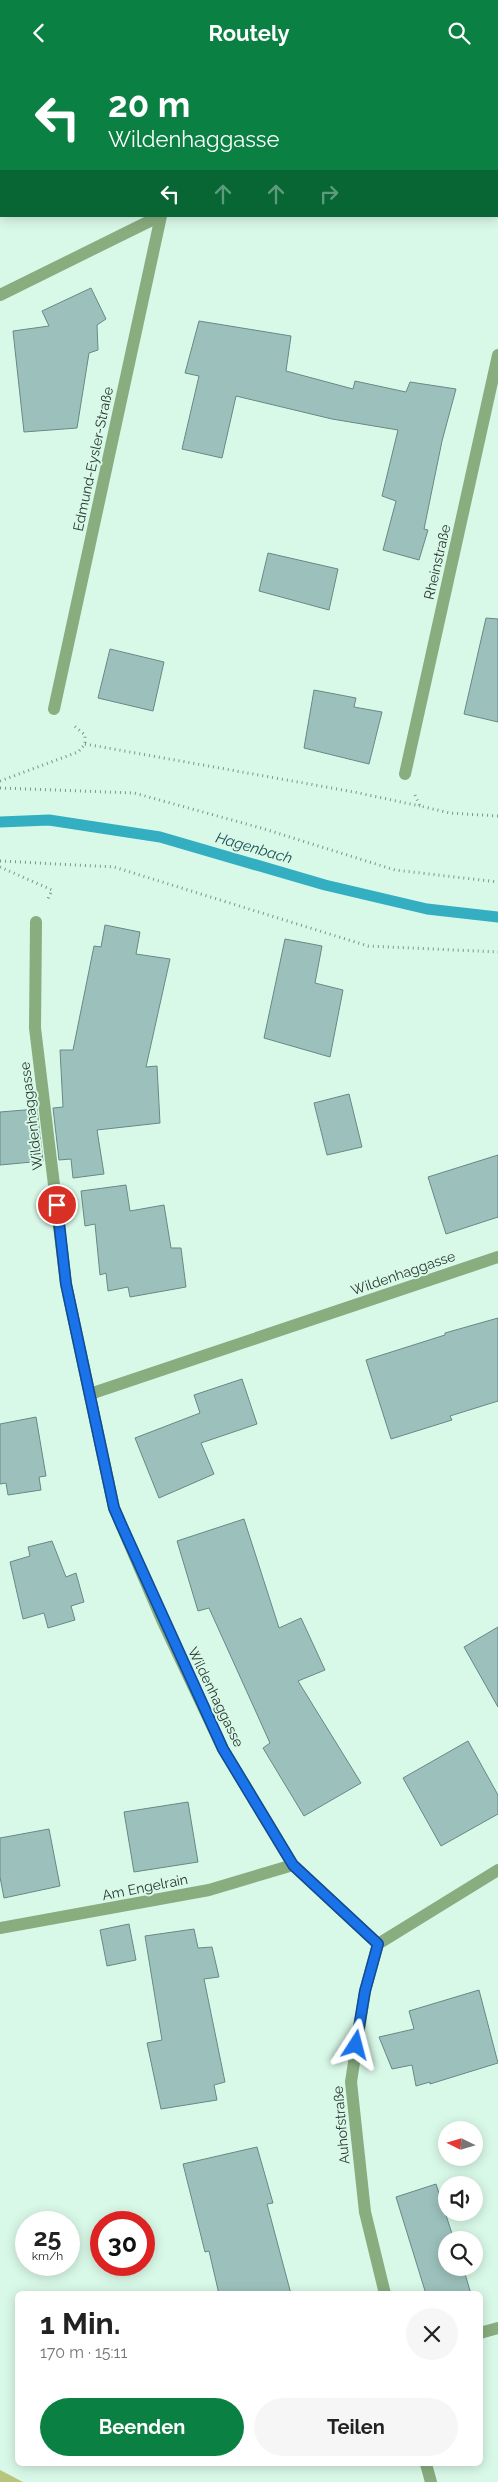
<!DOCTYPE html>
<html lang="de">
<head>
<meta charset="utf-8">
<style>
	:root { --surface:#fff; --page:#f6f6f6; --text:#222; --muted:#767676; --accent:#0b8043 }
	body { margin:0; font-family:Raleway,sans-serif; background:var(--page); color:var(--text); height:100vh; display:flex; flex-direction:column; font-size:19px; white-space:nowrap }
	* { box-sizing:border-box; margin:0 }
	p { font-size:16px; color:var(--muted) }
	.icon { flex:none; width:28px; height:28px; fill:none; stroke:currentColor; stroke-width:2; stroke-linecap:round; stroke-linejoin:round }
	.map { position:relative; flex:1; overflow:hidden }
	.drawer { position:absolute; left:15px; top:2226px; width:468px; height:175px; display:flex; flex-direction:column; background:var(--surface); border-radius:8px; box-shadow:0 2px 12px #0003 }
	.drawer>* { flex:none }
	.guide { position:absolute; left:0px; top:0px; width:499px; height:152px; box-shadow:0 2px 12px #0003; background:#0b8043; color:#fff; overflow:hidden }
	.needle { width:32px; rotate:275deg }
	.tools { position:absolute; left:438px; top:2056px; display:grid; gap:10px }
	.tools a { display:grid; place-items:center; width:45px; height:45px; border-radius:50%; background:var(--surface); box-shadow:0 2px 12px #0003; font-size:25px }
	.speed { position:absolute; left:15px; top:2146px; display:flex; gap:10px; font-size:25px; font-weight:700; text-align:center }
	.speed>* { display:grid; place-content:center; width:65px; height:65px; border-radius:50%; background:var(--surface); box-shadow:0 2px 12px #0003; line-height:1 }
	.speed small { font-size:12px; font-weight:400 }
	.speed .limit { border:8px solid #d22; background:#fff; color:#111 }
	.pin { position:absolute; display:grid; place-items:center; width:42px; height:42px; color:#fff; margin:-21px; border:2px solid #fff; border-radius:50%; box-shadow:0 1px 5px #0007 }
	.me { position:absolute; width:55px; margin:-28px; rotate:9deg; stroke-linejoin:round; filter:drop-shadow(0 0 4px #0008) }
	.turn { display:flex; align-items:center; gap:18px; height:105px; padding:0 25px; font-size:22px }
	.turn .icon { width:65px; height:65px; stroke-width:2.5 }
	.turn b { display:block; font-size:35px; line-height:42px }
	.lanes { display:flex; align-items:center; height:48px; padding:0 25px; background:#0003; justify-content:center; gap:25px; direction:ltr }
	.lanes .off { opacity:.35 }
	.round { display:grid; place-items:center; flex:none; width:52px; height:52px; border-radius:26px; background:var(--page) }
	.overview { display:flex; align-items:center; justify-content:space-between; height:85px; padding:0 25px }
	h1 { font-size:30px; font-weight:700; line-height:38px }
	.cta { display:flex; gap:10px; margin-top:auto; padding:10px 25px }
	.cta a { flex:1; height:58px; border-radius:30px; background:var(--accent); color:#fff; font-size:20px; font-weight:700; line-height:58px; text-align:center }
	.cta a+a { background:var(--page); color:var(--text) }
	header { display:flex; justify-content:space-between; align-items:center; height:65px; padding:0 25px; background:var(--accent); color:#fff; font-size:22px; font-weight:700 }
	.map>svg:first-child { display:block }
</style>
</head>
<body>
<header><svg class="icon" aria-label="back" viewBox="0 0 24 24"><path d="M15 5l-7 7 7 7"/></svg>Routely<svg class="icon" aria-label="search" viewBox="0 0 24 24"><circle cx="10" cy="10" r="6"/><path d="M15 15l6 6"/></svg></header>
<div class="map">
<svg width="498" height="2417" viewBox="0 0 498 2417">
	<rect width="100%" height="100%" fill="#d9f9e8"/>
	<!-- green -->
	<path fill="#b9c47c" d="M0 2405 23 2417H0Z"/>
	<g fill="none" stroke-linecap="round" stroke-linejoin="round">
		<!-- stream -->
		<path stroke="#34afc2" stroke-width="11" d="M0 757 49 755 160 772 325 820 427 844 498 852"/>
	</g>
	<!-- building -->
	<path fill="#9cc1bc" stroke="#668985" d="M91 223 106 254 97 260 98 285 89 288 77 363 24 367 13 266 49 261 42 246Z
		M199 256 291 271 286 306 353 324 355 316 406 327 410 317 456 324 442 376 424 464 428 465 419 495 383 485 396 436 382 431 398 365 332 354 236 331 222 393 182 384 199 311 185 308Z
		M268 488 338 504 329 545 259 526Z
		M486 553 498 554V657L464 649Z
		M110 584 164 597 153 646 98 633Z
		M314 625 356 633 354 642 382 647 369 699 304 683Z
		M105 860 140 867 136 889 170 894 146 1002 157 1001 160 1058 97 1065 104 1109 73 1113 71 1094 59 1095 53 1043 63 1042 60 985H73L94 881 101 882Z
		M285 874 322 881 315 918 343 925 330 992 264 973Z
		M349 1029 362 1082 327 1090 314 1038Z
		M37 1044 43 1096 0 1100V1047Z
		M498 1090V1152L446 1169 428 1112Z
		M126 1120 130 1146 164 1140 171 1183H181L186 1222 130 1232 128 1222 108 1226 106 1208 100 1210 95 1159 85 1161 81 1126Z
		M498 1253V1336L450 1351 452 1355 391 1374 366 1295 445 1270V1268Z
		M242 1314 257 1359 201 1378 214 1409 159 1433 135 1373 200 1348 194 1330Z
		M36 1352 46 1411 39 1412 41 1425 8 1430 6 1418 0 1419V1359Z
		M244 1454 279 1563 301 1553 325 1605 298 1616 361 1718 304 1751 263 1683 270 1678 209 1543 198 1546 177 1476Z
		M52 1476 66 1512 76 1508 84 1537 71 1541 75 1555 48 1563 44 1548 23 1554 10 1497 30 1491 28 1482Z
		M498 1562V1642L464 1582Z
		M468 1676 498 1730V1749L441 1781 403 1713Z
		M188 1737 198 1797 134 1807 124 1747Z
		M49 1764 60 1821 4 1833 0 1812V1773Z
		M129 1859 136 1895 107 1901 100 1865Z
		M194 1864 198 1883 212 1882 219 1912 204 1914 225 2017 214 2020 217 2035 161 2044 147 1978 162 1975 145 1871Z
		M479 1925 498 1998 430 2019V2017L416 2021 412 2000 392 2004 379 1972 414 1964 409 1946Z
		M257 2082 273 2138 267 2139 291 2229H219L209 2186 205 2187 183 2099Z
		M436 2119 454 2175H446V2202H463L471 2229H426L396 2132Z"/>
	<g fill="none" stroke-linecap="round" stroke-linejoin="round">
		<!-- path -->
		<path stroke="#7f9489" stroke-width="3" stroke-dasharray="1 4" stroke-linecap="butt" d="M85 679 354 727 420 741
			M0 716 78 687 85 679V670L72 659
			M0 723 134 728 261 763 395 805 498 817
			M415 730 420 741 450 748 498 751
			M0 796 114 802 368 881 498 887
			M0 802 52 825 47 836"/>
		<!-- minor -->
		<path stroke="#89ad7f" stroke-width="12" d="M196 1V0
			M491 1 494 0
			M0 230 160 151
			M54 644 161 151
			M405 709 498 290
			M36 857 35 963 66 1219 114 1443 162 1555 223 1684 293 1800 378 1879
			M90 1329 498 1192
			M0 1863 209 1825 293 1800
			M385 2229 365 2147 351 2017 365 1926 378 1879 498 1805
			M480 2268 498 2263
			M426 2399 431 2417"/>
	</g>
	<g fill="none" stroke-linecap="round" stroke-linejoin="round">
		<!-- route casing -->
		<g stroke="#114b97" stroke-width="12">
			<path id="route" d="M57 1140 66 1219 114 1443 121 1459 223 1684 293 1800 378 1879 365 1926 356 1980"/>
		</g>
		<!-- route -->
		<use href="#route" stroke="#1a73e8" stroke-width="9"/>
	</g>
	<g text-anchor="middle" stroke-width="4" stroke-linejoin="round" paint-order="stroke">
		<!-- street labels -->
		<g font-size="14" fill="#2a3630" stroke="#d9f9e8">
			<text transform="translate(93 394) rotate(-78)" y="5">Edmund-Eysler-Straße</text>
			<text transform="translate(437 497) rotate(-77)" y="5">Rheinstraße</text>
			<text transform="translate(31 1051) rotate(-97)" y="5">Wildenhaggasse</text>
			<text transform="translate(403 1208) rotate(-19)" y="5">Wildenhaggasse</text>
			<text transform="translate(216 1632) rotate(64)" y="5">Wildenhaggasse</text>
			<text transform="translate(145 1822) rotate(-11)" y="5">Am Engelrain</text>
			<text transform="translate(341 2060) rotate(-95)" y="5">Auhofstraße</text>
		</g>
		<!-- water labels -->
		<g font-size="15" font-style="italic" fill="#1e5059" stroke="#d9f9e8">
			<text transform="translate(254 783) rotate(16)" y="5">Hagenbach</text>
		</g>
	</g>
</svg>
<div class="tools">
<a><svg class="needle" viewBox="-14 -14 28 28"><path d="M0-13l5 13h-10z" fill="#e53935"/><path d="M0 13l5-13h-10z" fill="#767676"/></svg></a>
<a><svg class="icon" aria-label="sound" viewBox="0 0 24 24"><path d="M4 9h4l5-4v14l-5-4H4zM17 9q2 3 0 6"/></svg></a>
<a><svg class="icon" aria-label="search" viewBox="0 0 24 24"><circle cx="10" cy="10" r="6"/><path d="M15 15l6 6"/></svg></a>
</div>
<div class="speed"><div>25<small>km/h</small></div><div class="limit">30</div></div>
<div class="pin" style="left:57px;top:1140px;background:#d93025"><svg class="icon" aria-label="arrive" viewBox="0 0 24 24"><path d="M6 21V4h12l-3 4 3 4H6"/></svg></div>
<svg class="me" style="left:356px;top:1980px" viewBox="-20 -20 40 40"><path d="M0-17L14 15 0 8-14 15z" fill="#1a73e8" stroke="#fff" stroke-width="4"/></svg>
<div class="guide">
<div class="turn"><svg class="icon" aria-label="left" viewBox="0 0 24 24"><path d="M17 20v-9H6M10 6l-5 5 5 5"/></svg><div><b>20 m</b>Wildenhaggasse</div></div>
<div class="lanes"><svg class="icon" aria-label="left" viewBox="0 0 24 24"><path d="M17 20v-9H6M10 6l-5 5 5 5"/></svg><svg class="icon off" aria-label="ahead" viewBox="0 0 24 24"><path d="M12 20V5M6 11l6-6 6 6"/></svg><svg class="icon off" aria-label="ahead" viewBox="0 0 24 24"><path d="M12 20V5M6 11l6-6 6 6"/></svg><svg class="icon off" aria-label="right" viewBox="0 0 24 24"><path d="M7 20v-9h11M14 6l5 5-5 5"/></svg></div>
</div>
<section class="drawer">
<div class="overview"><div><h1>1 Min.</h1><p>170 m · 15:11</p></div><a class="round"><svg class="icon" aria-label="close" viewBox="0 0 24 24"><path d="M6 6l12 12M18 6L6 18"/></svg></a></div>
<div class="cta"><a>Beenden</a><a>Teilen</a></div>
</section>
</div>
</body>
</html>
